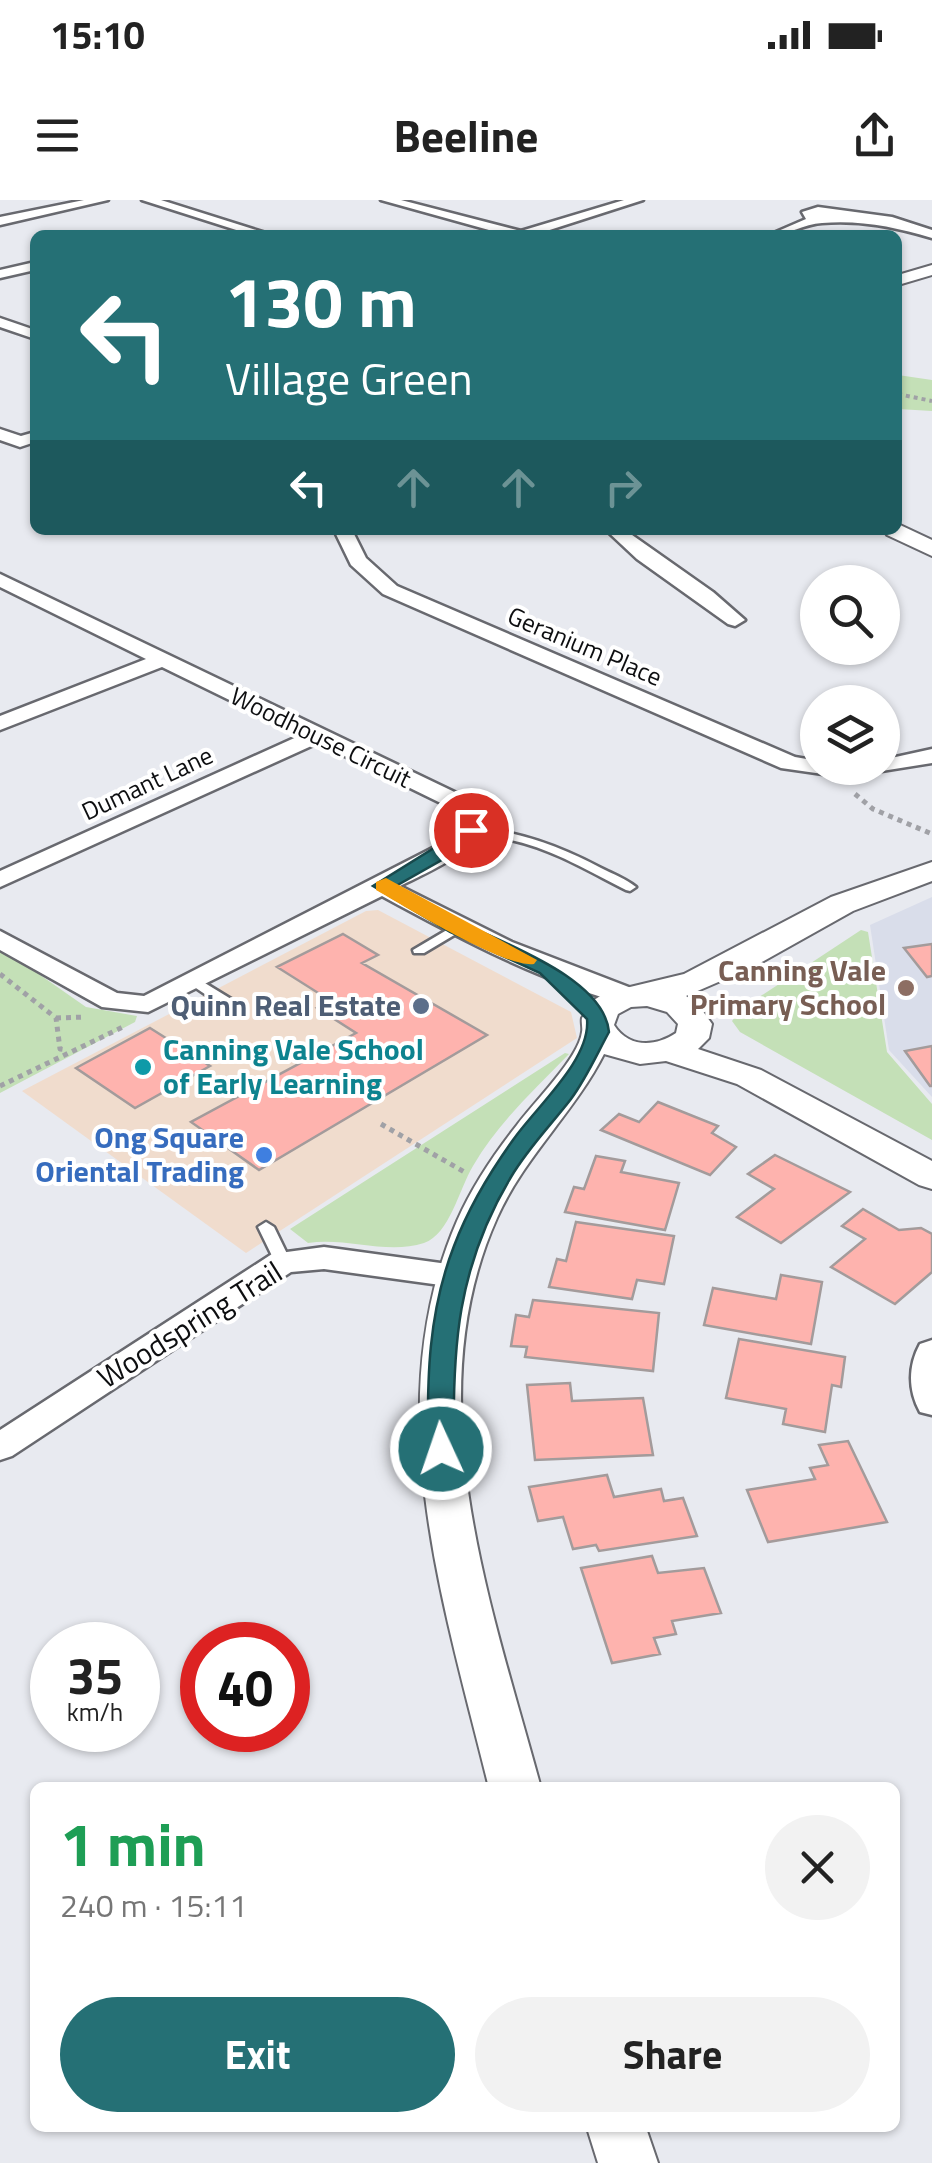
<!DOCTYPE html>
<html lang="en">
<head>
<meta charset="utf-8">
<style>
	:root { --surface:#fff; --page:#f2f2f2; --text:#222; --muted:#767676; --accent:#257075 }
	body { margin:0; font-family:"Titillium Web",sans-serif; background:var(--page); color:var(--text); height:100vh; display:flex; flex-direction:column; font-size:38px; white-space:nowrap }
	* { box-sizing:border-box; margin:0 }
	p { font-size:32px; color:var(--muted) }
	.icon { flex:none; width:55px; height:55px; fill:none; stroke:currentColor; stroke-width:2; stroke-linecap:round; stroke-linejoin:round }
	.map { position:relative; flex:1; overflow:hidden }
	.side { position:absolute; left:30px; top:1582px; width:870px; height:350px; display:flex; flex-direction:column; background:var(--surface); border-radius:15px; box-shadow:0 2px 8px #0004 }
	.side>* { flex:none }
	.guide { position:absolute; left:30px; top:30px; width:872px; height:305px; border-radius:15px; box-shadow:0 2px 8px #0004; background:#257075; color:#fff; overflow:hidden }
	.controls { position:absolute; left:800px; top:365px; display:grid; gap:20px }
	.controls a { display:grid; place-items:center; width:100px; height:100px; border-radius:50%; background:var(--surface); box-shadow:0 2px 8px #0004; font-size:50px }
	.speed { position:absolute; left:30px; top:1422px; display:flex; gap:20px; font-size:50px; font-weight:700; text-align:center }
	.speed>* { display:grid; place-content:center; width:130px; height:130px; border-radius:50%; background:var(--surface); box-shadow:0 2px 8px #0004; line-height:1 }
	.speed small { font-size:25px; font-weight:400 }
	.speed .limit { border:15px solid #d22; background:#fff; color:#111 }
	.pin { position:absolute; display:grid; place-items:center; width:85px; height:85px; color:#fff; margin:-42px; border:5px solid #fff; border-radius:50%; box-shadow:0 2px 10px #0007 }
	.me { position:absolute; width:110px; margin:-55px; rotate:357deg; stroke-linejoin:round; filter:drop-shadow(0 0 8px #0008) }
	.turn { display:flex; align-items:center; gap:35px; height:210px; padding:0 30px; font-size:45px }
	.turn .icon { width:130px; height:130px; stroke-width:2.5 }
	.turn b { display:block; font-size:70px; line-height:85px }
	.lanes { display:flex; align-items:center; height:95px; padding:0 30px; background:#0003; justify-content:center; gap:50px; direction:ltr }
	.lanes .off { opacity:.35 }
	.round { display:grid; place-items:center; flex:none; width:105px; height:105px; border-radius:52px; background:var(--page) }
	.headline { display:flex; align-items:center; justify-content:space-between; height:170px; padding:0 30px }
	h1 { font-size:60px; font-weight:700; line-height:75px; color:#1e9e55 }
	.primary-button { display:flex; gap:20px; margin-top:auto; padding:20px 30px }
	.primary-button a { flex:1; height:115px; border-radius:60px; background:var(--accent); color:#fff; font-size:40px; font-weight:700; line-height:115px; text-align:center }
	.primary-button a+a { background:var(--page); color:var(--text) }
	.status { display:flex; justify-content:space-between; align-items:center; height:70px; padding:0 50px; background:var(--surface); direction:ltr }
	.status svg { height:28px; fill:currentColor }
	header { display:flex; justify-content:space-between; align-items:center; height:130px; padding:0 30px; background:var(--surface); font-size:45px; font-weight:700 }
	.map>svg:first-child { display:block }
</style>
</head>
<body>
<div class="status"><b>15:10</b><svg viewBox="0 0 49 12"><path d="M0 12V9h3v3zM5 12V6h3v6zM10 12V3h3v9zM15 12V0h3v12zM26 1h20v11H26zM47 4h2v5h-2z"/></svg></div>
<header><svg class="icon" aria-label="menu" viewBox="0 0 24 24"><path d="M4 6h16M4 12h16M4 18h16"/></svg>Beeline<svg class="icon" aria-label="share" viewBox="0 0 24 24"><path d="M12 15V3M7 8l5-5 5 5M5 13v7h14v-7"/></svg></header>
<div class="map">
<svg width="932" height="1963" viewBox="0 0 932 1963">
	<rect width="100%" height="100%" fill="#e8eaf0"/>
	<!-- commercial -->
	<path fill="#f0dccd" d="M378 710 571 812 577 838 246 1053 22 891 366 711Z"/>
	<!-- built -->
	<path fill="#d9ddea" d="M932 697V897L889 850 870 725Z"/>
	<!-- green -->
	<path fill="#c4e0b7" d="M898 175 932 180V211L898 209Z
		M861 730 868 732 887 852 932 904V940L740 832 732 821 741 809Z
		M0 747 86 807 137 816 135 822 0 893Z
		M565 853 569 854C534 890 498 923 473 966 459 989 450 1034 424 1043 387 1055 346 1037 308 1043L290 1029Z"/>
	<!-- building -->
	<path fill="#feb3ae" stroke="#a39b9b" stroke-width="2.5" d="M343 734 378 755 362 763 487 835 259 970 191 922 356 833 317 808 331 801 277 767Z
		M932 744V776L927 777 904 748Z
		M150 828 210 866 135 908 76 868Z
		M932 846V886H930L905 851Z
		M658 902 718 926 712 933 736 947 710 975 601 930 619 914 639 922Z
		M775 955 850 992 781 1043 737 1017 774 989 748 974Z
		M596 956 625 961 621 972 679 983 665 1030 565 1012 574 987 584 989Z
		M863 1009 899 1030 921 1028 932 1034V1072L895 1104 831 1067 865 1039 842 1026Z
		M576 1022 674 1036 664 1084 637 1080 632 1099 549 1087 557 1059 566 1061Z
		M781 1075 822 1082 811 1144 704 1125 713 1088 776 1099Z
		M533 1100 659 1113 653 1171 525 1157 527 1147 511 1146 516 1115 529 1117Z
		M739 1139 845 1157 841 1187 832 1185 825 1232 783 1224 786 1209 726 1198Z
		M570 1183 572 1201 643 1198 653 1255 535 1260 527 1185Z
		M848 1241 887 1322 768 1342 747 1290 815 1279 810 1268 828 1265 819 1245Z
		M607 1275 614 1297 661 1289 664 1301 683 1298 697 1336 599 1351 596 1345 573 1349 563 1317 538 1321 529 1287Z
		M652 1356 658 1373 704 1368 721 1413 672 1421 676 1434 654 1438 660 1454 612 1463 581 1368Z"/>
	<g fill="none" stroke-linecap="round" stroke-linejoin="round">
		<!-- service casing -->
		<g stroke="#68696f" stroke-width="5">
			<path id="service" d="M471 627C518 631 559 646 601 668 613 674 626 679 636 687L630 691 626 690C590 672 554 650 515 641 499 637 483 636 467 634V628Z
				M457 724 463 728 461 731 424 753H414L413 750Z
				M195 777 231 799 233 802 231 805H221L190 784 188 781 190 778Z
				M266 1022 274 1027 291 1062 289 1066 283 1067 275 1062 258 1027Z"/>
		</g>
		<!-- minor casing -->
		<g stroke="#68696f" stroke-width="5">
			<path id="minor" d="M84 0H108L0 25V17Z
				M142 0H161L272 35H252Z
				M381 0H401L521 31 624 0H643L534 35H507Z
				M818 7 892 17 932 30V38C894 27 862 20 822 23 804 24 788 35 769 35L806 19 802 12Z
				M35 62V70L0 78V70Z
				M0 118 35 130V139L0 127Z
				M0 229 21 236 35 232V242L20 247 0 240Z
				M334 330H352L366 358 397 386 795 557 818 561V568H882V560L932 549V563L844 577 781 568 383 394 351 365Z
				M606 330H625L713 392 745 420 735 426 728 424 637 359Z
				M0 374 467 598C472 603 481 611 483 617 492 646 421 675 400 686L512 742 639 791 643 797 630 805C543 783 459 738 382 696L148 812 102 807 0 750V731L117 793 144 796 456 636 459 618 451 608 318 543 0 687V671L301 535 162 467 0 530V516L146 459 0 387Z
				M324 1047 455 1065 466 1068 471 1076 466 1084 455 1087 324 1069 291 1072 12 1256 0 1260V1230L272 1054Z
				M932 1140V1215L920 1212C908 1190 908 1166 920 1144Z"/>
		</g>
		<!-- tertiary casing -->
		<g stroke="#68696f" stroke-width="4">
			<path id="tertiary" d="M932 65V75L898 85V75Z
				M898 324 932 340V356L887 335 884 330H898Z
				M932 662V681L853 711 753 767 686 796 697 803 712 824 709 838 698 849 761 870 932 961V989L919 985 737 884 666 861 640 864 604 854C574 913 524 957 497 1018 415 1200 492 1407 541 1588H489C444 1404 377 1205 457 1021 472 987 494 954 517 925 533 903 579 858 582 832 583 827 581 823 582 818L594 800 605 793 684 774 831 697ZM647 806 667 812 678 824 676 833C655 847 629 848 614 825L618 814 631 807Z
				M587 1928H646L658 1963H598Z"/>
		</g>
		<!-- path-far1 -->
		<path stroke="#a0a1a6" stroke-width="4" stroke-dasharray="4 4" stroke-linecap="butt" d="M898 194 932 201"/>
		<!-- path -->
		<path stroke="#a0a1a6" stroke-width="5" stroke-dasharray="5 5" stroke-linecap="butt" d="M855 594 873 609 932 634
			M0 774 56 818 60 849 67 850
			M56 818 85 817
			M0 886 125 826
			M381 924 466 973"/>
		<!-- service -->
		<use href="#service" fill="#fff" fill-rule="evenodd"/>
		<!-- minor -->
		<use href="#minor" fill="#fff" fill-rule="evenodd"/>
		<!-- tertiary -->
		<use href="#tertiary" fill="#fff" fill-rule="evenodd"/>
	</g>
	<!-- route -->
	<path fill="#257075" stroke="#18494c" stroke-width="2.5" d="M471 625 480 630 470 644 396 686C419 699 441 712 465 724 507 745 604 779 609 832 597 854 586 879 571 899 551 925 528 948 511 977 457 1067 452 1148 454 1249L450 1256H432L428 1249C427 1179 428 1113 454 1046 468 1009 490 972 513 940 535 908 591 860 587 819L540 773 450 732 373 686Z"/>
	<!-- slow -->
	<path fill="#f59e0b" d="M386 678 537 760 534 764C507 769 404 706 376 690V682Z"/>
	<!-- markers -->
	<circle fill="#8d6e63" stroke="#fff" stroke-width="4" cx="906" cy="788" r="10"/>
	<circle fill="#5c6f8a" stroke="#fff" stroke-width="4" cx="421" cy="806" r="10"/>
	<circle fill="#0f9aa8" stroke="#fff" stroke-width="4" cx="143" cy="867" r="10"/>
	<circle fill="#3f7fe0" stroke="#fff" stroke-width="4" cx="264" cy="955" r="10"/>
	<g text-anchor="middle" stroke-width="8" stroke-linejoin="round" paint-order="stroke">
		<!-- far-street labels -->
		<g font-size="25" fill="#0d0e10" stroke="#fff">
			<text transform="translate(585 446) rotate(23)" y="9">Geranium Place</text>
			<text transform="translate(321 537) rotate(26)" y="9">Woodhouse Circuit</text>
			<text transform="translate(147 583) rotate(-25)" y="9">Dumant Lane</text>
		</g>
		<!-- education labels -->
		<g font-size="30" font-weight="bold" fill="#785e54" stroke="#fff" text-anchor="end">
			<text x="886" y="781">Canning Vale<tspan x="886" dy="34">Primary School</tspan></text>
		</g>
		<!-- service labels -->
		<g font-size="30" font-weight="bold" fill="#4e5e75" stroke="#fff" text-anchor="end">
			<text x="401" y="816">Quinn Real Estate</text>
		</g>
		<!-- culture labels -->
		<g font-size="30" font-weight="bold" fill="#0d838f" stroke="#fff" text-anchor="start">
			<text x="163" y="860">Canning Vale School<tspan x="163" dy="34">of Early Learning</tspan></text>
		</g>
		<!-- shop labels -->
		<g font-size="30" font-weight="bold" fill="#366cbe" stroke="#fff" text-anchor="end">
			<text x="244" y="948">Ong Square<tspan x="244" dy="34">Oriental Trading</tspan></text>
		</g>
		<!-- street labels -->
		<g font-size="30" fill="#0d0e10" stroke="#fff">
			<text transform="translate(190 1125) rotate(-32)" y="10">Woodspring Trail</text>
		</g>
	</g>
</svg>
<div class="controls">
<a><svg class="icon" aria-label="search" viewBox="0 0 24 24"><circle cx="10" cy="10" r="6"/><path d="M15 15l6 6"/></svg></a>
<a><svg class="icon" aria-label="layers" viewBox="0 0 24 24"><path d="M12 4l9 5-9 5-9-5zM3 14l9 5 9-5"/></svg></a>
</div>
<div class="speed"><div>35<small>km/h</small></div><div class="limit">40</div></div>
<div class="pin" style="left:471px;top:630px;background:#d93025"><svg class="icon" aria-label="arrive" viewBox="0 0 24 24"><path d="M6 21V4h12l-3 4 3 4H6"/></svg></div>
<svg class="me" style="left:441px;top:1249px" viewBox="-20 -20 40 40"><circle r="17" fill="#257075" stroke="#fff" stroke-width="3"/><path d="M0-11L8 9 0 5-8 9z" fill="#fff"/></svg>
<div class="guide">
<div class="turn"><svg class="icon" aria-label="left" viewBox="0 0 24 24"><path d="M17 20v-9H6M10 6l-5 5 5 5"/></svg><div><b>130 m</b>Village Green</div></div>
<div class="lanes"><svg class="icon" aria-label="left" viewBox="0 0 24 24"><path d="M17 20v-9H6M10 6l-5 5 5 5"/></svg><svg class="icon off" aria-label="ahead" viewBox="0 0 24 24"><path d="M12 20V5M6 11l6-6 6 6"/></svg><svg class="icon off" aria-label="ahead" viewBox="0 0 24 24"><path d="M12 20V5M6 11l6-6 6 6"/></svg><svg class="icon off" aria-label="right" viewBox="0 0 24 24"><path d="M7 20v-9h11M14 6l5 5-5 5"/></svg></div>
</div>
<section class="side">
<div class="headline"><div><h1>1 min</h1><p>240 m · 15:11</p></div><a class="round"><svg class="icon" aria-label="close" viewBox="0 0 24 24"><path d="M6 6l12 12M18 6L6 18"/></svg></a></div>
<div class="primary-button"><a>Exit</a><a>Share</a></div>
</section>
</div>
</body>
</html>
